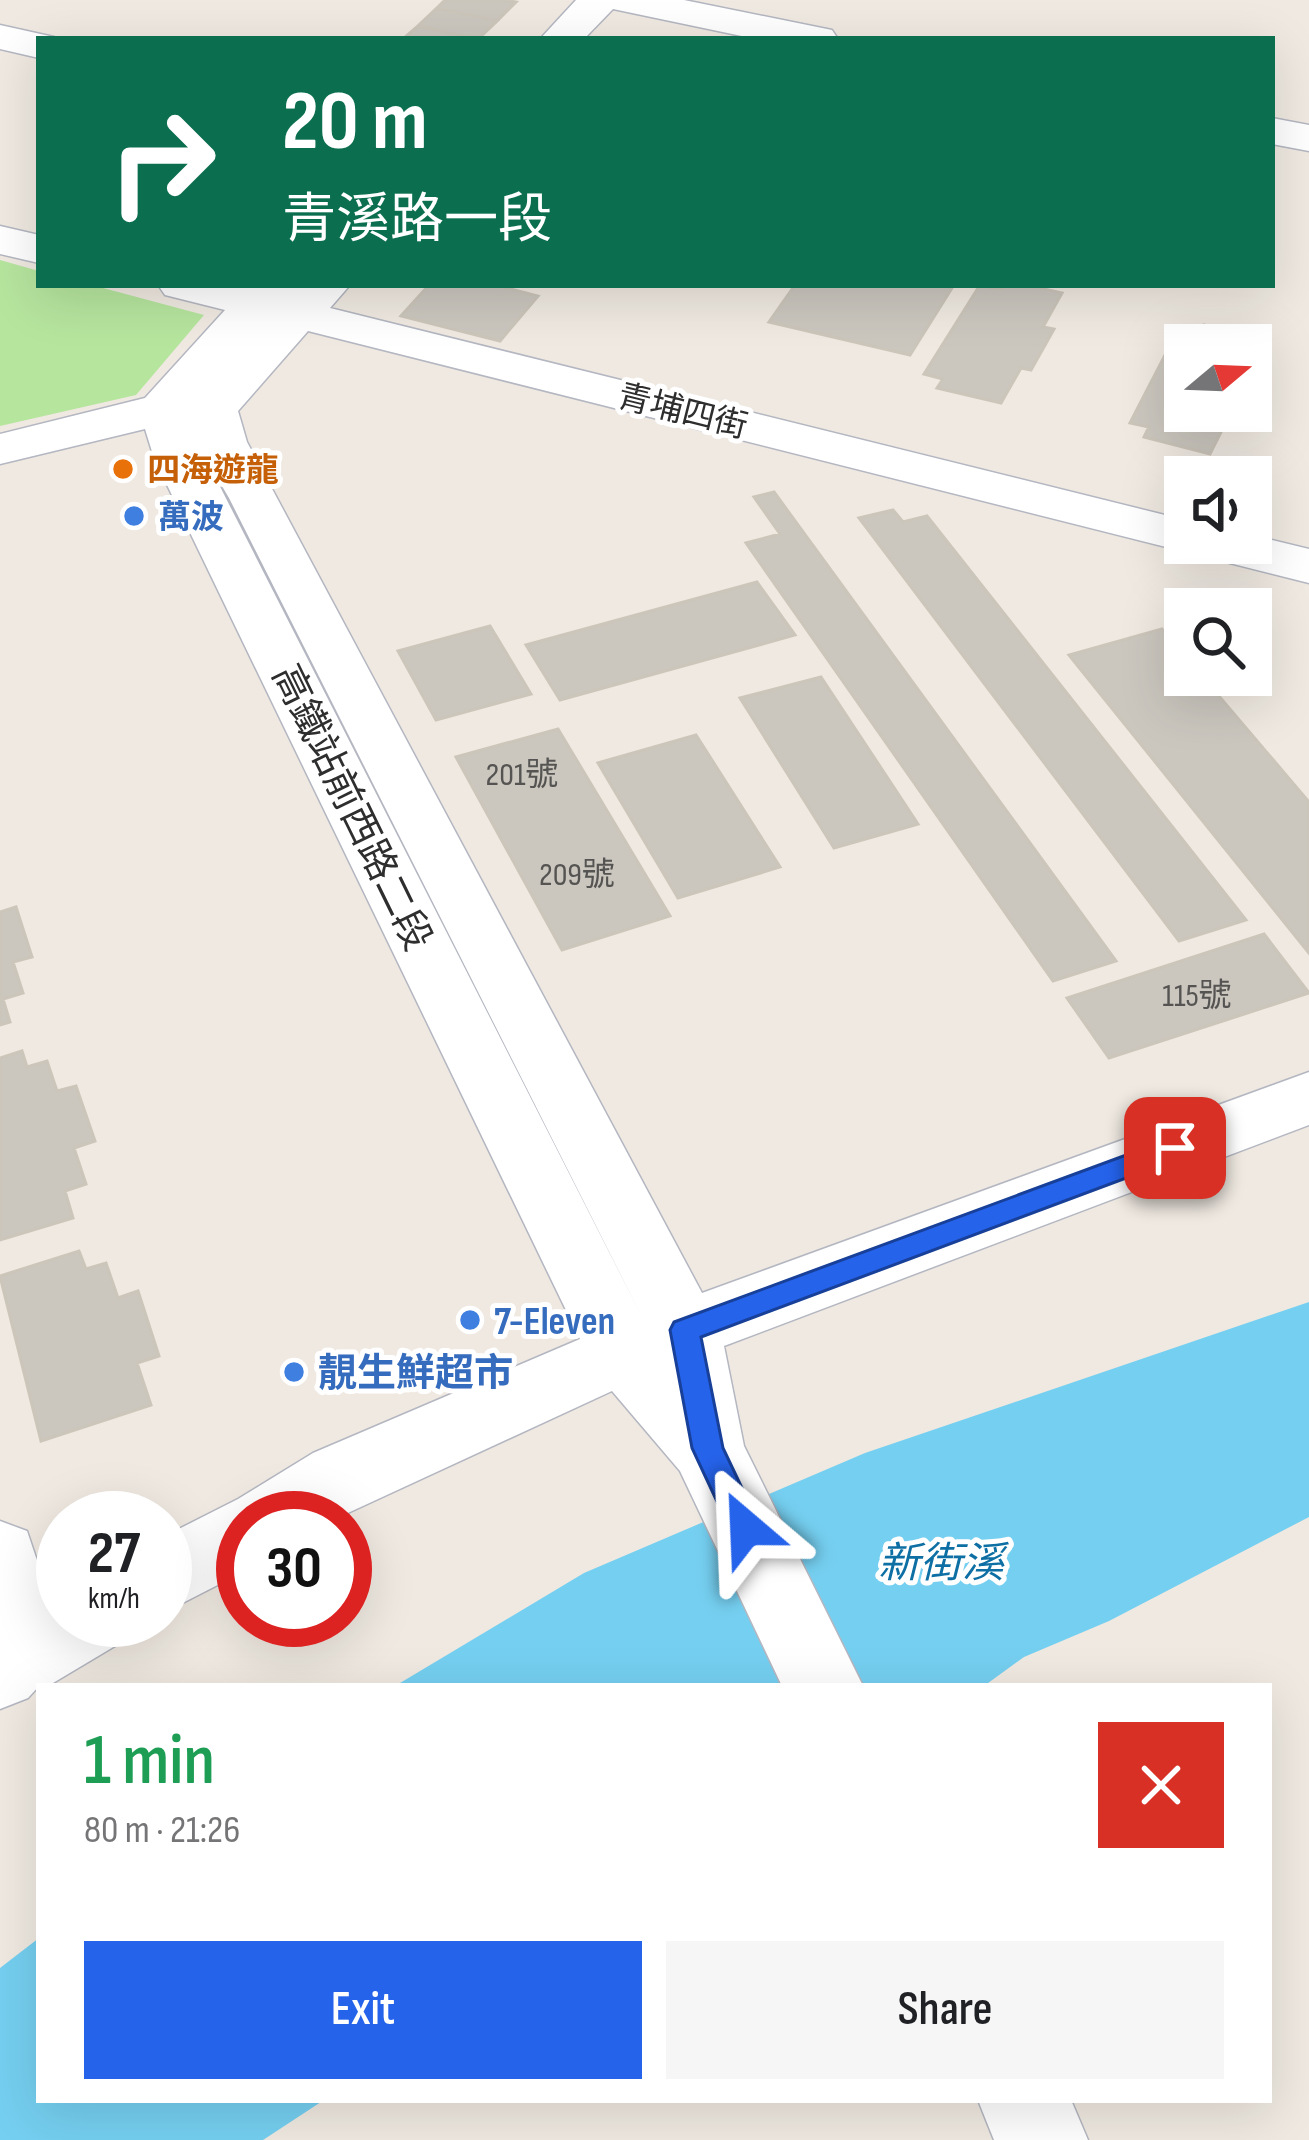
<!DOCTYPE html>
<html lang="en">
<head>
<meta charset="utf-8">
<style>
	:root { --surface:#fff; --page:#f6f6f6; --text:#202124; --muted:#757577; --accent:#2563eb }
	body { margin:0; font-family:"Sofia Sans Condensed","Noto Sans TC",sans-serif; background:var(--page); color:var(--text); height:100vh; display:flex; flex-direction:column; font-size:45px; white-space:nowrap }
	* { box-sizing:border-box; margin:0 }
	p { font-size:39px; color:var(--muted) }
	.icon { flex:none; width:66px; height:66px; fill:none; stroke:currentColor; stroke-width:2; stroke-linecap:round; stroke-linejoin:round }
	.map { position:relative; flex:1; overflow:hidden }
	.panel { position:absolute; left:36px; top:1683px; width:1236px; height:420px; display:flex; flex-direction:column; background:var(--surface); border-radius:0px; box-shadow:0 12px 48px #0002 }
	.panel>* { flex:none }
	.top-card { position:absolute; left:36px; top:36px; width:1239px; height:252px; border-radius:0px; box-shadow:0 12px 48px #0002; background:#0b6e4f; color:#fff; overflow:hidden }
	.needle { width:78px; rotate:71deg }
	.tools { position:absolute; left:1164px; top:324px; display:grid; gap:24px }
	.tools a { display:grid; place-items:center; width:108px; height:108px; border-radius:0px; background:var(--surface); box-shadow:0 12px 48px #0002; font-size:60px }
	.speed { position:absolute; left:36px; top:1491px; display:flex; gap:24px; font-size:60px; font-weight:700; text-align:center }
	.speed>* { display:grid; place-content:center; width:156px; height:156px; border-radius:50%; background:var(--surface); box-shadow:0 12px 48px #0002; line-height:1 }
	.speed small { font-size:30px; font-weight:400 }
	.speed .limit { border:18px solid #d22; background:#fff; color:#111 }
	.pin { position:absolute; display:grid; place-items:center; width:102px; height:102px; color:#fff; margin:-51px; border-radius:24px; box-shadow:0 6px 18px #0006 }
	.me { position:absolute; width:132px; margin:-66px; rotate:334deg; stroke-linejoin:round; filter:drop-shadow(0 0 9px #0008) }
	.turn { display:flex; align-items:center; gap:42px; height:252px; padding:0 48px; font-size:54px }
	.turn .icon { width:156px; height:156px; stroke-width:2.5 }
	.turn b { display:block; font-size:84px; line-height:102px }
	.round { display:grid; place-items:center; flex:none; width:126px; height:126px; border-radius:0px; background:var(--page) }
	.head { display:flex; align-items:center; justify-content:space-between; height:204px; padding:0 48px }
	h1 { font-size:72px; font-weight:600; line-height:90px; color:#1e9e55 }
	.action { display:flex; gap:24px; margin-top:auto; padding:24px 48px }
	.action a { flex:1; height:138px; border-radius:0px; background:var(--accent); color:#fff; font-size:48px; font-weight:600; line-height:138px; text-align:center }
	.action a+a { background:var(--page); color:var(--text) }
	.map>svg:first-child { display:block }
</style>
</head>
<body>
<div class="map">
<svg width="1309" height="2140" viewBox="0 0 1309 2140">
	<rect width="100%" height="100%" fill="#efe9e1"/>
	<!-- green -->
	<path fill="#b6e59e" d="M0 260 39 271V285H92L204 315 136 395 0 426Z"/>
	<!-- water -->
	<path fill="#75cff0" d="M1309 1302V1517L1109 1621 1024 1657 984 1686H395L584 1573 865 1453Z
		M39 1938V2100H324L263 2140H0V1968Z"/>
	<!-- building -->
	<path fill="#cbc7bf" stroke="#cbc5ba" stroke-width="3" d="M445 0H504L516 2 497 21 437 8Z
		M437 8 497 21 478 39 418 26Z
		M418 26 477 39H403Z
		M429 285H495L538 296 500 341 401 316Z
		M795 285H938L952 288 910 355 769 322Z
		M980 285 1001 290 1004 285H1026L1062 293 1043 327 1054 329 1031 370 1021 368 1001 403 937 388 943 379 924 374Z
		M1204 325 1262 338 1251 362V345H1185V411H1241L1238 418 1229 416 1210 454 1144 437 1149 427 1130 423 1178 330 1199 335Z
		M774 492 1116 961 1053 981 746 543 780 534 754 497Z
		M893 510 903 522 927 516 1246 920 1179 941 859 518Z
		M757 582 795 635 560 700 526 645Z
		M490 626 531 694 436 720 398 651Z
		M1162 629 1185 656V675H1201L1309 802V953L1069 655Z
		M821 677 918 824 834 848 740 698Z
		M558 729 670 916 562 950 456 757Z
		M696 735 780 867 678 898 598 763Z
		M16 907 32 957 13 962 23 993 3 999 10 1022 0 1025V912Z
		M1264 934 1309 993 1109 1058 1067 998Z
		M22 1051 27 1067 47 1061 57 1091 76 1086 95 1141 74 1148 86 1184 65 1191 73 1218 0 1240V1058Z
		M79 1251 86 1269 106 1263 118 1298 138 1291 159 1356 137 1363 151 1405 41 1441 0 1276Z"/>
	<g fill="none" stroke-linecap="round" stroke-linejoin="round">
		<!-- minor casing -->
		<g stroke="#b4b7c1" stroke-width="3">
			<path id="minor" d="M576 0H684L832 30 838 39H756L613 9 584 39H540Z
				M0 25 54 37 55 39H39V58L0 49Z
				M1272 118 1309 125V151L1272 144Z
				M0 226 39 235V263L0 254Z
				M158 285H350L330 308 1185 520V543H1251V535L1309 549V583L308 331 238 411 247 442 702 1293 1309 1072V1125L724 1346 744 1446 863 1686H782L680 1471 612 1391 337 1518H243V1572L165 1612V1536L238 1499 313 1453 580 1339 154 458 145 429 0 464V434L145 398 225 310 165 295ZM205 457 229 498 641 1315Z
				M0 1521 27 1531 50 1599 63 1593V1620H127L115 1646 48 1686H39L28 1698 0 1709Z
				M978 2100H1071L1088 2140H994Z"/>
		</g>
		<!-- minor -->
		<use href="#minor" fill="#fff" fill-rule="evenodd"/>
	</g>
	<!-- route -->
	<path fill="#2563eb" stroke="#184099" stroke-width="3" d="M1175 1137 1189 1148 1185 1156 701 1337 723 1448 761 1528 757 1538 746 1542 734 1538 692 1448 670 1330 674 1322Z"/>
	<!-- markers -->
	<circle fill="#e8710a" stroke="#fff" stroke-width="4.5" cx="123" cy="469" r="12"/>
	<g fill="#3f7fe0" stroke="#fff" stroke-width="4.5">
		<circle cx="134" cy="516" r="12"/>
		<circle cx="470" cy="1320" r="12"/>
		<circle cx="294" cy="1372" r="12"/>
	</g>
	<g text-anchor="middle" stroke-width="10" stroke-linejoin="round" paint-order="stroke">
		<!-- far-street labels -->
		<g font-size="33" fill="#2e2e2e" stroke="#fff">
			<text transform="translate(683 410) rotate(14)" y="12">青埔四街</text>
		</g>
		<!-- far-food labels -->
		<g font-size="33" font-weight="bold" fill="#c56008" stroke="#fff" text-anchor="start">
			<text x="147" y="481">四海遊龍</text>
		</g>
		<!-- far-shop labels -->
		<g font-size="33" font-weight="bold" fill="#366cbe" stroke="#fff" text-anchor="start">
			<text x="158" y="528">萬波</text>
		</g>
		<!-- number labels -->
		<g font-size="33" fill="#555452">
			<text x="522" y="785">201號</text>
			<text x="577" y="885">209號</text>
			<text x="1197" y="1006">115號</text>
		</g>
		<!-- street labels -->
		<g font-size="39" fill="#2e2e2e" stroke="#fff">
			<text transform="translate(353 807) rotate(64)" y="14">高鐵站前西路二段</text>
		</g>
		<!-- shop labels -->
		<g font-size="39" font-weight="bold" fill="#366cbe" stroke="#fff" text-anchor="start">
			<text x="494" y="1334">7-Eleven</text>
			<text x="318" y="1386">靚生鮮超市</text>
		</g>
		<!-- water labels -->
		<g font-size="42" font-style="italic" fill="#0d6fa3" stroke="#fff">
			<text x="941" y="1577">新街溪</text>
		</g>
	</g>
</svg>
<div class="tools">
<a><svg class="needle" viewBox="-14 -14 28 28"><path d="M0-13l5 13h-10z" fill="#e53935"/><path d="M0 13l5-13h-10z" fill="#757577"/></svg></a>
<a><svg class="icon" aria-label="sound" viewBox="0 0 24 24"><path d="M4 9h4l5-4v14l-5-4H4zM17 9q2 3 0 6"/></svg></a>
<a><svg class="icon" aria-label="search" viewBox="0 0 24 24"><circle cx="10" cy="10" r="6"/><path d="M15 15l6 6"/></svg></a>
</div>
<div class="speed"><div>27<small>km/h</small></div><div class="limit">30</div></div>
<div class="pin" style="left:1175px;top:1148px;background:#d93025"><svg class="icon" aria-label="arrive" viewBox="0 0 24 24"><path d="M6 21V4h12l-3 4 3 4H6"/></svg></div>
<svg class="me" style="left:746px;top:1528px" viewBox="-20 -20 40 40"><path d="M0-17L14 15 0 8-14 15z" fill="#2563eb" stroke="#fff" stroke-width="4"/></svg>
<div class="top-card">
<div class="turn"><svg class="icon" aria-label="right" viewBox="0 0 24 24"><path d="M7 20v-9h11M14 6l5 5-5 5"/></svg><div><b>20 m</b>青溪路一段</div></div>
</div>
<section class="panel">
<div class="head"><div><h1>1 min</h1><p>80 m · 21:26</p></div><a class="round" style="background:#d93025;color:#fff"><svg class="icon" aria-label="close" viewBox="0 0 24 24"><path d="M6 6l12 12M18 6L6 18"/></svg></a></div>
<div class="action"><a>Exit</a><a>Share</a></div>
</section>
</div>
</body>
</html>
